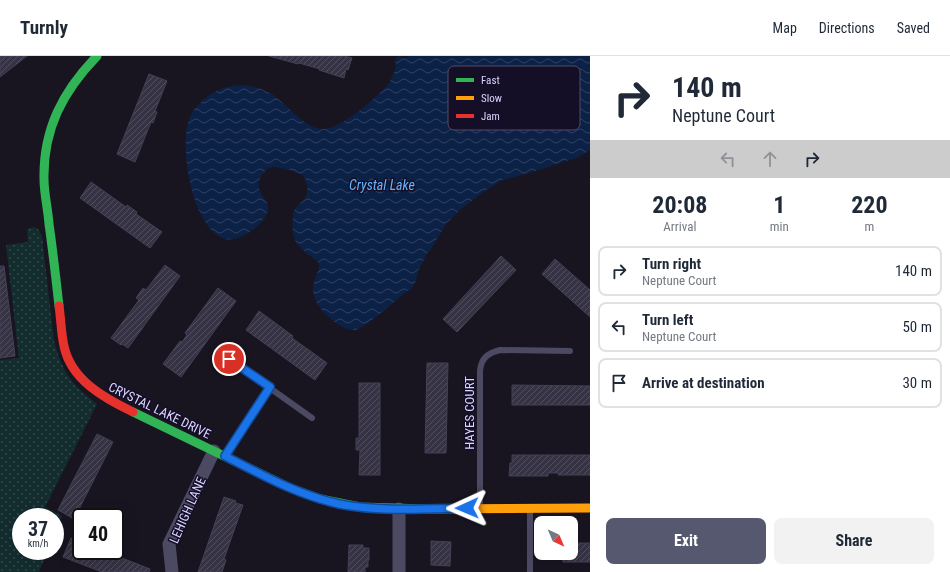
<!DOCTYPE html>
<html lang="en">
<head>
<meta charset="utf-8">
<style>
	:root { --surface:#fff; --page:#f2f2f3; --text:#1f2937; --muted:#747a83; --line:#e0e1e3; --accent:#55586e }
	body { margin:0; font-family:"Roboto Condensed",sans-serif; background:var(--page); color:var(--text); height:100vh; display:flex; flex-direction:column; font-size:15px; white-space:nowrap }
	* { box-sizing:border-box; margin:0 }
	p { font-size:13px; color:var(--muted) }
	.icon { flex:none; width:22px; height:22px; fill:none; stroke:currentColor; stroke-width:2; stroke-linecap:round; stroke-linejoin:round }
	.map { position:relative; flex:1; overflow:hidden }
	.drawer { display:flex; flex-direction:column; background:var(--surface); width:360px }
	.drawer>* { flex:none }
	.guide { background:#fff; color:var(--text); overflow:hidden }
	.needle { width:26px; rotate:136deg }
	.buttons { position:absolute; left:534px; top:460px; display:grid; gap:8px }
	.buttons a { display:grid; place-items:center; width:44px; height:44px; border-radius:8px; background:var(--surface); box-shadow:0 4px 16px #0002; font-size:20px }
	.speed { position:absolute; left:12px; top:452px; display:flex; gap:8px; font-size:20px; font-weight:700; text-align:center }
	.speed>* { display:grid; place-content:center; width:52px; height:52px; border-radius:50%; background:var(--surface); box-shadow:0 4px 16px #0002; line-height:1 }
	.speed small { font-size:10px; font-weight:400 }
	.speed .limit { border:2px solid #111; border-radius:6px; background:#fff; color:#111 }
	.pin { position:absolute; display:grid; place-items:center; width:34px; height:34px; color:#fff; margin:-17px; border:2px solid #fff; border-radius:50%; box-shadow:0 1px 4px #0007 }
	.me { position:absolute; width:44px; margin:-22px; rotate:269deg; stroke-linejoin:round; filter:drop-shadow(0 0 3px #0008) }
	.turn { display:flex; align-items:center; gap:14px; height:84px; padding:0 16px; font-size:18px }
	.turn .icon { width:52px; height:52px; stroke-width:2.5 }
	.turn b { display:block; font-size:28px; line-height:34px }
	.lanes { display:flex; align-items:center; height:38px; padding:0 16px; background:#0003; justify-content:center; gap:20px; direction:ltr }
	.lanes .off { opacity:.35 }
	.eta { display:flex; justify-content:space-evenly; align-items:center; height:68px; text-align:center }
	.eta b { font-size:24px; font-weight:700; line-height:28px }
	.cta { display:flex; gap:8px; margin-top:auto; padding:8px 16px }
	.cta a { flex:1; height:46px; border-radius:8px; background:var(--accent); color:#fff; font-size:16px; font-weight:700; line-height:46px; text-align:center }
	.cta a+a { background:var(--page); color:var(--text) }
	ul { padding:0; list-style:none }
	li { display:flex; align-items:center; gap:12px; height:50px; margin:0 8px 6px; padding:0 8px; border:2px solid var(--line); border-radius:8px }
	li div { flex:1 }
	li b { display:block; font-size:15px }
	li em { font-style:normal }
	header { display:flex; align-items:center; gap:24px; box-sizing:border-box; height:56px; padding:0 20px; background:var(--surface); border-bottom:1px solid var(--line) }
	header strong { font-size:19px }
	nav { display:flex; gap:22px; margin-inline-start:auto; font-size:14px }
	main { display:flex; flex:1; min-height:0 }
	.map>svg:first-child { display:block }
</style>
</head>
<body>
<header>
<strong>Turnly</strong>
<nav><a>Map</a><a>Directions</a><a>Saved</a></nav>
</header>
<main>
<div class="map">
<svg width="590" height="516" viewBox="0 0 590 516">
	<defs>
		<pattern id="grass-dots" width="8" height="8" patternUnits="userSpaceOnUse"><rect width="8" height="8" fill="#132d2f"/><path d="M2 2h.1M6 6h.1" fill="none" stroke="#354b4e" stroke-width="1.8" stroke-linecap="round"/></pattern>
		<pattern id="water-waves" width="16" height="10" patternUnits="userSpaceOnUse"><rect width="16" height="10" fill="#0c2146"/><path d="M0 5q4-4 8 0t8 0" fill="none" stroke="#2f4062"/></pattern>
		<pattern id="building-hatch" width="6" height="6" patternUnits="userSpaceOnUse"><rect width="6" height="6" fill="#363344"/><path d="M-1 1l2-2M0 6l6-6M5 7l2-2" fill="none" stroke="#525060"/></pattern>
	</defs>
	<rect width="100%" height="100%" fill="#181521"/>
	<!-- grass -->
	<path fill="url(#grass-dots)" d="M34 171 38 173 42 180 54 285C63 317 71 328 97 348L45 451 62 460 55 478V461H21V495H48L39 516H0V304L19 302 6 189 28 186 27 173Z"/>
	<!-- water -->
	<path fill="url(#water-waves)" d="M399 0 405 2 410 0H590V94L579 101 526 118 502 124 482 137 461 153 446 168 430 195 428 196 418 215 415 227 410 235H407C399 242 364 273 355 274 347 275 337 268 331 263 321 255 315 247 313 235 312 223 322 213 318 206 312 201 304 196 299 190 292 181 292 172 293 161 293 159 293 157 294 155 299 145 309 145 307 130 306 126 305 121 302 119 298 116 277 110 272 111 266 112 260 120 259 126 256 138 270 144 268 154 264 169 240 187 225 183 192 173 178 90 190 61 195 49 208 38 221 33 239 25 263 30 278 43 290 52 307 74 323 73 342 72 371 46 384 33 391 26 398 13 395 3Z"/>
	<!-- building -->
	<path fill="url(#building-hatch)" stroke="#454056" d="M0 0H27L0 21Z
		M269 0H345L352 2 348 14 346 13 344 22 319 14 320 13 299 7 298 8Z
		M149 18 167 25 155 55 157 56 153 67 151 66 135 106 117 98Z
		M91 126 126 151 127 149 137 156 136 158 162 176 150 192 80 142Z
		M501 200 516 214 457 276 443 263Z
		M555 203 590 234V261L542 218Z
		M165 209 180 220 128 292 122 288 121 289 111 282 139 244 136 242 143 232 146 234Z
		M0 210H4L15 300 0 302Z
		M218 232 236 245 181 321 163 308 180 285 182 286 187 279 185 277Z
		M259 255 293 280 292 282 327 307 315 324 246 274Z
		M427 307H448L446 397H425Z
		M359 327H380V419H359L360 394H356V382H359Z
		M512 329 590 330V349H512Z
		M97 378 113 386 74 463 58 454Z
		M512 399H590V419H558L559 417H548V420H509L510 407H512Z
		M224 441 236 445 235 447 243 449 224 503 226 504 222 516H198Z
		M71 482 81 486V495H104L150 513 149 516H102L63 501Z
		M431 485 451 486 450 510 431 509Z
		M571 487H590V506H563V497H571Z
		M349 489H363V492H369V504H368V511H365V516H348Z"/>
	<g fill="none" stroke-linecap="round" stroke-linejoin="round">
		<!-- lane -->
		<path stroke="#4b4a62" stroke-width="6" d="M229 303 312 362
			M225 399 270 331
			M480 450V315C481 302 488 297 500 294L570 295
			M530 516V454"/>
		<!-- street -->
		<path stroke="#4b4a62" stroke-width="13" d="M172 516 169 488 214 395
			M399 516V453"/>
		<!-- fast -->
		<path stroke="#30b455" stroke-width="9" d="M59 250C56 223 53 196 49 168 48 153 44 138 44 123 43 73 63 35 97 0
			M133 356 290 432 320 443 360 451 426 453"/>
		<!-- slow -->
		<path stroke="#ff9f0a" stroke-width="9" d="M426 453 590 452"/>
		<!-- jam -->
		<path stroke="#e5322d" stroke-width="9" d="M59 250C61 263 61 277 64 290 71 324 104 342 133 356"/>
	</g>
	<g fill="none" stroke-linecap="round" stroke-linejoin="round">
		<!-- route casing -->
		<g stroke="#114b97" stroke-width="10">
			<path id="route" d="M229 303 270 331 225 400C262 419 298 439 339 448 380 456 426 453 467 452"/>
		</g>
		<!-- route -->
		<use href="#route" stroke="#1a73e8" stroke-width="7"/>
	</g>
	<g text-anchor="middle" stroke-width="3" stroke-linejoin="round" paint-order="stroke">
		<!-- street labels -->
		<g font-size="13" fill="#dbd5ff" stroke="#140f27">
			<text transform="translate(160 354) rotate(26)" y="5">CRYSTAL LAKE DRIVE</text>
			<text transform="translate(469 357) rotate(-90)" y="5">HAYES COURT</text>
			<text transform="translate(187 454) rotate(-66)" y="5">LEHIGH LANE</text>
		</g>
		<!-- water labels -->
		<g font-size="14" font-style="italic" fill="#63b5ff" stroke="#140f27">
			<text x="382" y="134">Crystal Lake</text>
		</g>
	</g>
	<!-- legend -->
	<rect x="448" y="10" width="132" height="64" rx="6" fill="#140f27" stroke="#504a68" stroke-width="1"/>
	<rect x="456" y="22" width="18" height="4" fill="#30b455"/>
	<rect x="456" y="40" width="18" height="4" fill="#ff9f0a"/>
	<rect x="456" y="58" width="18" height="4" fill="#e5322d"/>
	<g font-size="11" fill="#dbd5ff">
		<text x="481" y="28">Fast</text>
		<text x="481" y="46">Slow</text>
		<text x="481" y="64">Jam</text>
	</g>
</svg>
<div class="buttons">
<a><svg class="needle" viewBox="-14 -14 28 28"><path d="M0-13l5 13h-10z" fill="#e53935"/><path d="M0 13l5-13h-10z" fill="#747a83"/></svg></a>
</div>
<div class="speed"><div>37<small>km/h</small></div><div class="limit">40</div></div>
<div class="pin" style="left:229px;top:303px;background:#d93025"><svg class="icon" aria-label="arrive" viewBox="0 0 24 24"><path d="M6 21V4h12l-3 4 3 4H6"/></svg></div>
<svg class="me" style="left:467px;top:452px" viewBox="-20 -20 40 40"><path d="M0-17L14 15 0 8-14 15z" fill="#1a73e8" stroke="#fff" stroke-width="4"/></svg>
</div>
<section class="drawer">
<div class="guide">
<div class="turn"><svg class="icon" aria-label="right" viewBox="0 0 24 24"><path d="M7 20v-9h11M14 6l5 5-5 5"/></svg><div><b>140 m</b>Neptune Court</div></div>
<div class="lanes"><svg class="icon off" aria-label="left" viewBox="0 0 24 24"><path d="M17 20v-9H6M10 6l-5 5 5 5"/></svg><svg class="icon off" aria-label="ahead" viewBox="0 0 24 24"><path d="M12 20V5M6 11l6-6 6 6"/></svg><svg class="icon" aria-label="right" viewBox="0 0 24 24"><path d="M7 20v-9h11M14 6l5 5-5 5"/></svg></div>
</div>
<div class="eta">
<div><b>20:08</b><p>Arrival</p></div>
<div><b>1</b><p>min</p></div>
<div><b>220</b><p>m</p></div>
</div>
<ul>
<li><svg class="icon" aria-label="right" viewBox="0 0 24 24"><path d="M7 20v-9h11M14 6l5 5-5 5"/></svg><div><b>Turn right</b><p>Neptune Court</p></div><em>140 m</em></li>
<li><svg class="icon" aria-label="left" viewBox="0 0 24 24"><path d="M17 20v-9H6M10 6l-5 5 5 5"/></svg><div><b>Turn left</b><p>Neptune Court</p></div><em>50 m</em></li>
<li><svg class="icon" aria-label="arrive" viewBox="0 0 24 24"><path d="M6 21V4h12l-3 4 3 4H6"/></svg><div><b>Arrive at destination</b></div><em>30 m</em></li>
</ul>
<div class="cta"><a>Exit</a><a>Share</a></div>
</section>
</main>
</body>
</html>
